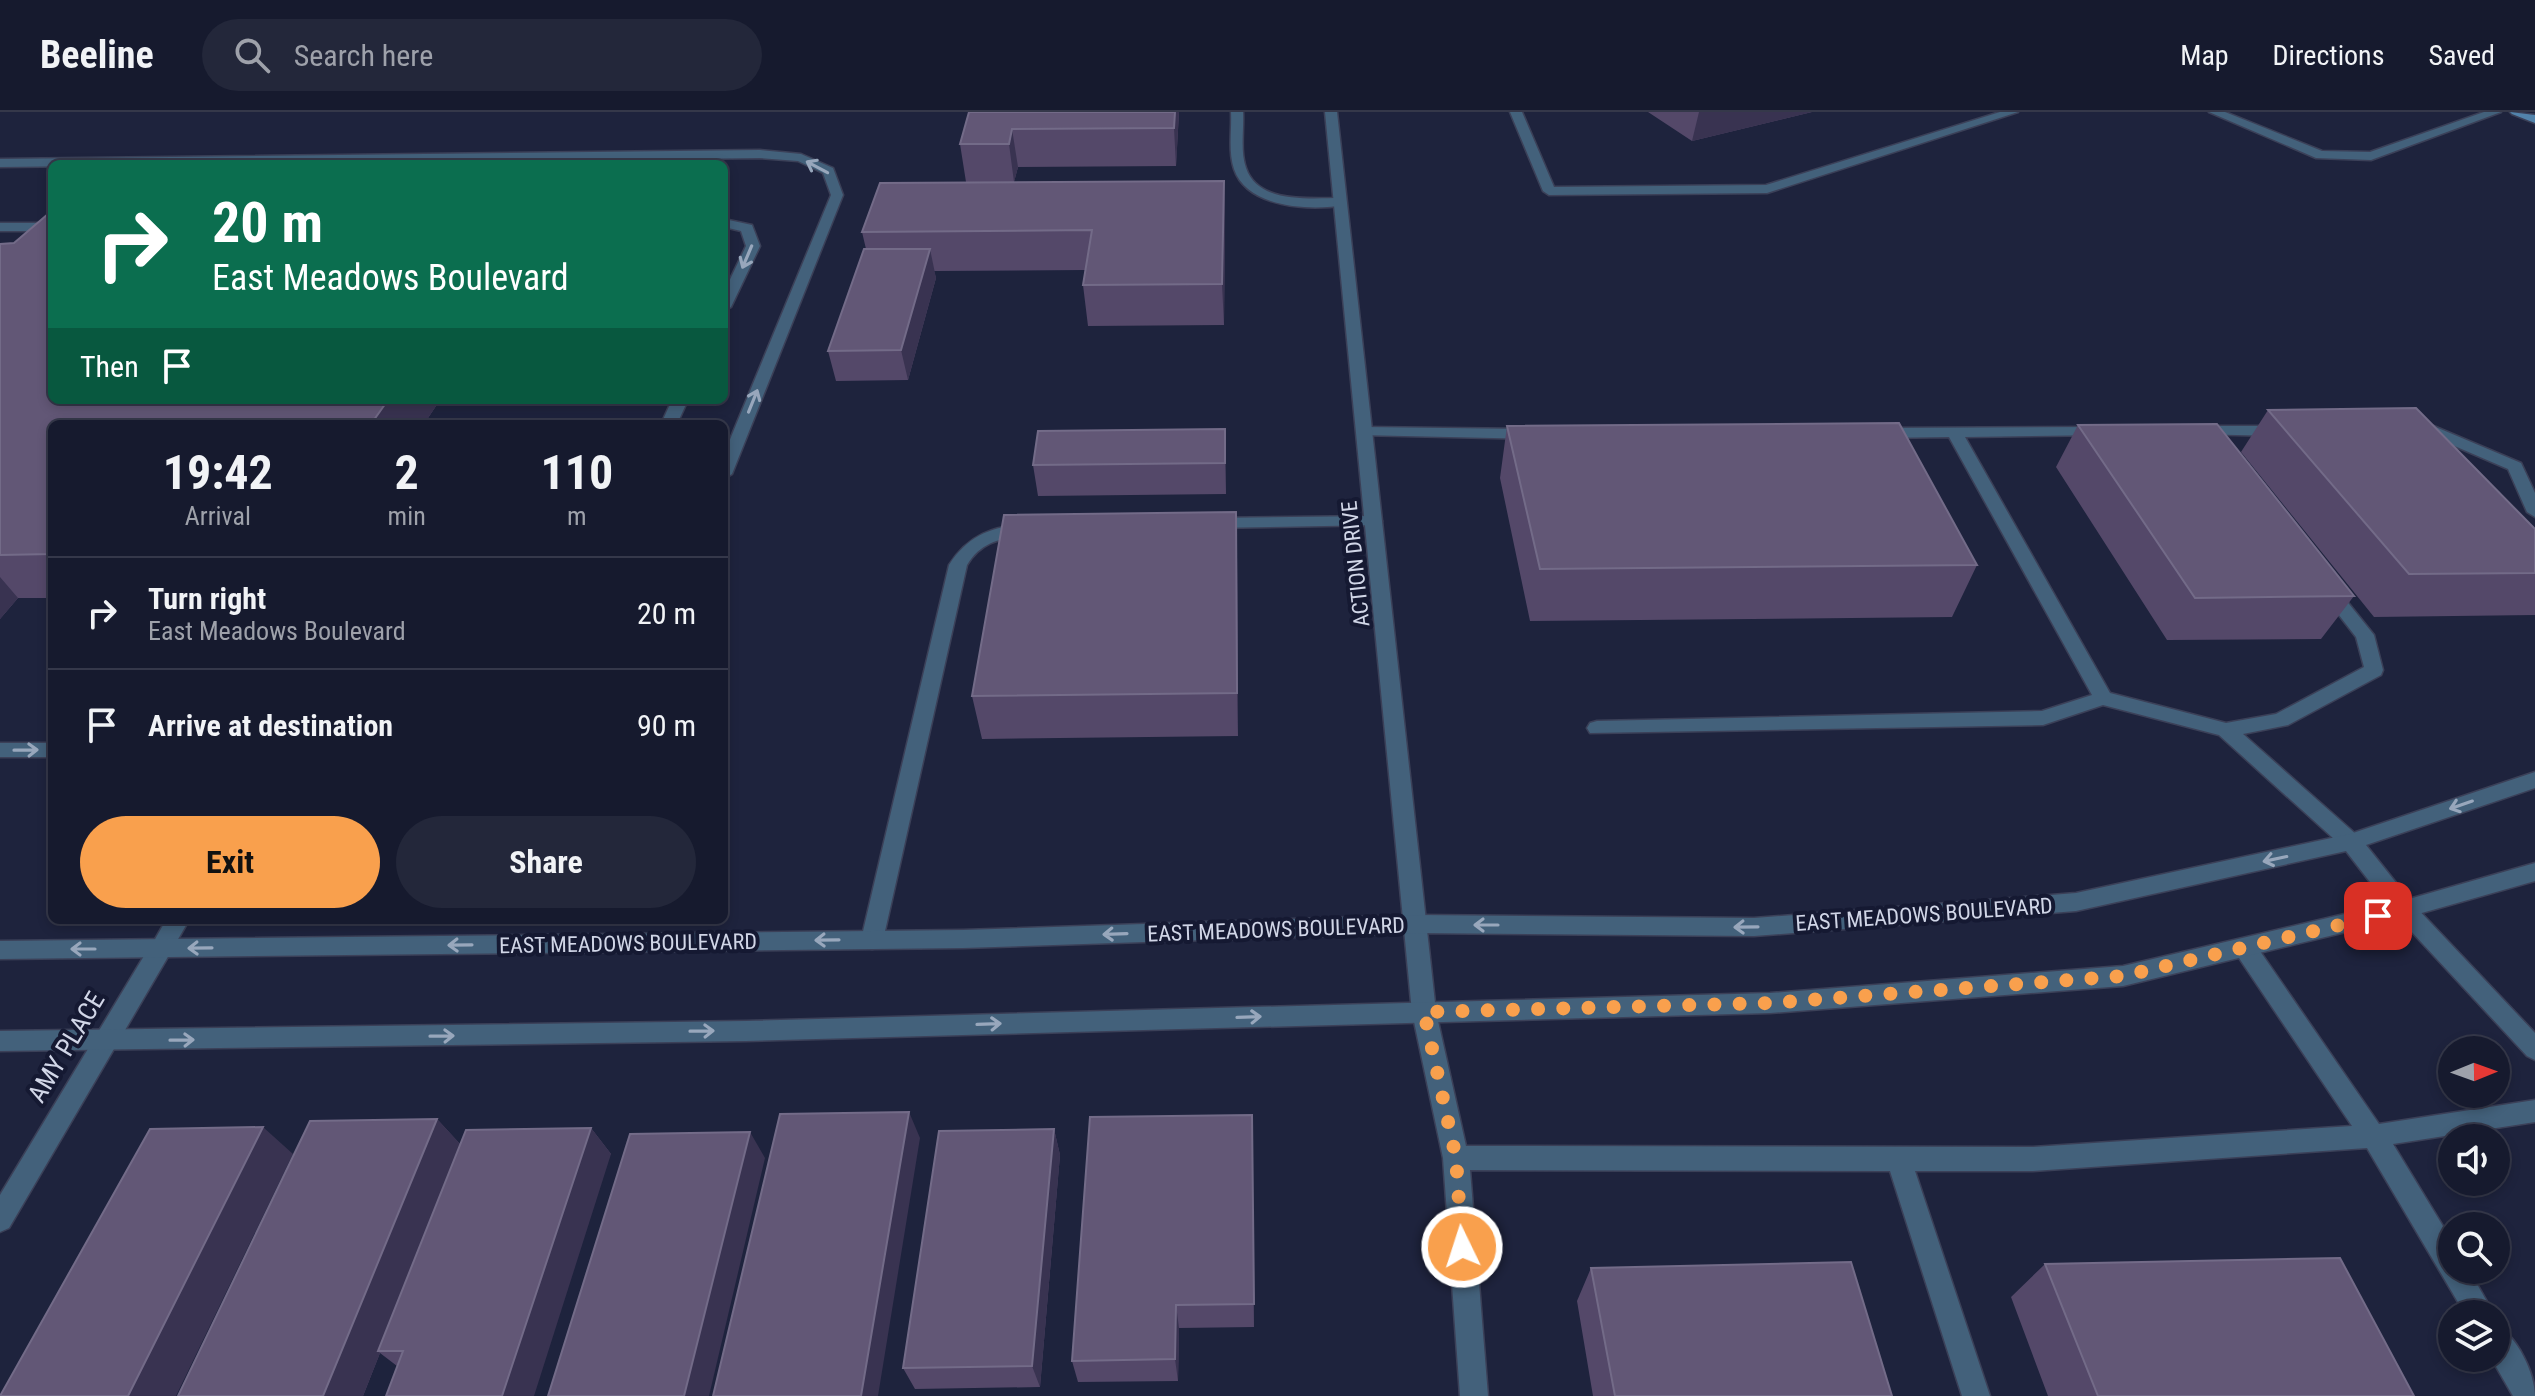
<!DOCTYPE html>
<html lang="en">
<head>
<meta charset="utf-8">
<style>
	:root { --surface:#161a2e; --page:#23273a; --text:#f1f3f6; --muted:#9ea1aa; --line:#35384a; --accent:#f9a04d }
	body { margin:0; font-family:"Roboto Condensed",sans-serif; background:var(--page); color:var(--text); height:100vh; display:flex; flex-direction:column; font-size:30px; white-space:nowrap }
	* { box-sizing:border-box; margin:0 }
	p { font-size:26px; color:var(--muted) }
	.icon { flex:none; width:44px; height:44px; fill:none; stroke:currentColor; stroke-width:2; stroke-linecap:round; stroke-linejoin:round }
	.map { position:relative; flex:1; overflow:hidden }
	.panel { position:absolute; left:48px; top:308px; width:680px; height:504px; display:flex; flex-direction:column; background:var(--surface); border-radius:12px; box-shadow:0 4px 12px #0003,0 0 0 2px var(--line) }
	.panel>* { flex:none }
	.hud { position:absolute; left:48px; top:48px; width:680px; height:244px; border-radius:12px; box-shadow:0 4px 12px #0003,0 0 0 2px var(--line); background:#0b6e4f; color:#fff; overflow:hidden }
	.needle { width:52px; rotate:89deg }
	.tools { position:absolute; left:2438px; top:924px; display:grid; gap:16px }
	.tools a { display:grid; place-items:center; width:72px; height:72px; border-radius:50%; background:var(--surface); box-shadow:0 4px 12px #0003,0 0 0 2px var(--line); font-size:40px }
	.pin { position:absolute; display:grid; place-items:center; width:68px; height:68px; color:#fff; margin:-34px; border-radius:16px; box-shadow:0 4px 12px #0006 }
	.me { position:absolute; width:88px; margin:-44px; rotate:356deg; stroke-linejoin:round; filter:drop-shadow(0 0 6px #0008) }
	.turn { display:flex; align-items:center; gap:28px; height:168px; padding:0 32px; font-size:36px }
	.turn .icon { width:104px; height:104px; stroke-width:2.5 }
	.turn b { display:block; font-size:56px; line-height:68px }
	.then { display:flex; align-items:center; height:76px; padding:0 32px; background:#0003; gap:16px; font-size:30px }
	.eta { display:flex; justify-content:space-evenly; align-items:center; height:136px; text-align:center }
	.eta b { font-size:48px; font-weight:700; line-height:56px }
	.action { display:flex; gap:16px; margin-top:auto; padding:16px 32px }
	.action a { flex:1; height:92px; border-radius:48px; background:var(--accent); color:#111; font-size:32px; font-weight:700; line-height:92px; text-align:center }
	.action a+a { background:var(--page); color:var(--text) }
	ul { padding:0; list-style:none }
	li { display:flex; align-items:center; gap:24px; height:112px; padding:0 32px; border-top:2px solid var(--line) }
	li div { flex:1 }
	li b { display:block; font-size:30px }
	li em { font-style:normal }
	header { display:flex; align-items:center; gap:48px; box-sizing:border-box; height:112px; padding:0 40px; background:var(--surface); border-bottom:2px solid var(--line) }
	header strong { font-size:38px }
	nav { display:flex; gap:44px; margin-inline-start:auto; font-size:28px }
	.search { width:560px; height:72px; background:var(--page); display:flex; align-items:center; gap:20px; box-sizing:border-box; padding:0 28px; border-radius:44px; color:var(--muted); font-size:30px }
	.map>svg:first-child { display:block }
</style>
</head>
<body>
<header>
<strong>Beeline</strong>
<div class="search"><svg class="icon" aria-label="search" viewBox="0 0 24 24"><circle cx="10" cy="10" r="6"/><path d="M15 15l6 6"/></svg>Search here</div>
<nav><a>Map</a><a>Directions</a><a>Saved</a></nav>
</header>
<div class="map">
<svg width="2535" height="1284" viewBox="0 0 2535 1284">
	<rect width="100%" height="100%" fill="#1e233d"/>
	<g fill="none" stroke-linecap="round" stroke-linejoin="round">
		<!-- service casing -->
		<g stroke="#3b4058" stroke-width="3">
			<path id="service" d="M1231 0H1243C1244 18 1240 39 1246 56 1258 92 1310 86 1340 86L1345 87V93C1310 99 1247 96 1234 57 1228 39 1232 18 1231 0Z
				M1510 0H1522L1554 75 1766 73 2000 0H2018L1767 81 1549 83 1543 79Z
				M2209 0H2225L2322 39 2370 40 2484 0H2501L2371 48 2316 46Z
				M760 38 801 42 833 56 843 83 732 362 724 367V342L831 83 823 61 798 49 760 46 0 55V47Z
				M724 107 752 113 760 134 731 195 724 199V180L746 134 741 119 724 115Z
				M0 111H52V119H0Z
				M672 288H688L677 312H661Z
				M2431 313 2521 351 2535 381V405L2527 400 2508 357 2429 323H2417L2409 318 2417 313Z
				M2197 314H2281L2289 319 2281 324 2191 322 2189 319Z
				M1365 315 1533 317 1541 322 1533 327 1359 323V317Z
				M2101 315 2107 317V323L1965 325 2110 581 2226 611 2276 602 2364 555 2356 525 2318 476 2321 472H2333L2374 523 2383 558 2381 563 2288 613 2243 622 2358 724 2362 730 2358 736 2351 738 2344 736 2219 623 2103 593 2043 613 1590 621 1587 616 1590 611 1597 609 2042 599 2092 583 1949 325 1881 326 1873 321 1881 316Z
				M1374 404 1382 409 1380 413 1211 416 1202 411 1211 406Z
				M1027 412 1033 413 1036 417 1033 421C1006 427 983 426 967 453L883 828 880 835 872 837 864 835 861 828 949 453C968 423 993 414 1027 412Z
				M0 631H52V645H0Z
				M2404 788 2412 791 2535 921V948L2527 944 2396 803 2393 797 2396 791Z
				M166 808H189L169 843 161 845 153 843 150 836Z
				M2245 827 2253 829 2379 1012 2535 988V1010L2393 1032 2452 1129V1158H2469L2494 1202H2465L2367 1036 2033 1059H1915L1990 1284H1962L1890 1059 1470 1058 1488 1284H1460L1443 1046 1412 900 1416 893 1424 890 1432 893 1436 900 1466 1034 2033 1035 2352 1014 2237 843 2234 836 2237 829Z
				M2496 1214C2517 1223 2535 1262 2535 1284H2513L2491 1246H2496Z"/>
		</g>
		<!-- minor casing -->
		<g stroke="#3b4058" stroke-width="3">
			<path id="minor" d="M1325 0H1337L1436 900 1432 907 1424 910 1416 907 1412 900Z
				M161 827 169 829 172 836 169 843 9 1116 0 1120V1083L153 829Z"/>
		</g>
		<!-- tertiary casing -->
		<g stroke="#3b4058" stroke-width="3">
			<path id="tertiary" d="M2535 660V676L2366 733 2409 787 2535 751V769L2404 806 2123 874 1770 901 746 929 0 939V919L746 909 1770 881 2123 854 2387 792 2346 739 2076 799 1754 824 1417 821 963 836 0 847V829L963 818 1417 803 1754 806 2076 781 2350 722Z"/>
		</g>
		<!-- secondary casing -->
		<g stroke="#3b4058" stroke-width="3">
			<path id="secondary" d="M2510 0 2535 3V11L2512 2Z"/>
		</g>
		<!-- service -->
		<use href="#service" fill="#43617b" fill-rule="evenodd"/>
		<!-- minor -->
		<use href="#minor" fill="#43617b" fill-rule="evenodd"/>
		<!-- tertiary -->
		<use href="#tertiary" fill="#43617b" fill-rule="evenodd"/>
		<!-- secondary -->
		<use href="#secondary" fill="#5283ab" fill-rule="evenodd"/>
	</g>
	<!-- wall -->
	<path fill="#544869" d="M969 0H1179L1176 54 1018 55 1014 70 1224 69 1225 108 1224 213 1088 214 1083 173 1085 158 934 159 936 166 908 268 836 269 828 239 866 137 862 120 966 70 960 32Z
		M1648 0H1812L1692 29Z
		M0 132 52 288H440L424 312H52V486H18L0 507Z
		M2268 298 2535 417V503L2374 505 2241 340Z
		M2078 313 2354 484 2321 527 2167 528 2056 355Z
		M1507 314 1977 453 1952 505 1530 509 1500 366Z
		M1225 317 1226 382 1038 384 1033 353Z
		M1237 443 1238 624 982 627 972 584Z
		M1252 1003 1254 1215 1179 1216 1178 1269 1078 1270 1072 1249Z
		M437 1007 460 1032 591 1016 611 1042 397 1254 380 1241 363 1284H178Z
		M1054 1017 1060 1043 1040 1275 915 1277 903 1256Z
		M2045 1152 2414 1284H2048L2011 1185Z
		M1591 1156 1892 1284H1593L1577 1189Z"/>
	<!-- shaded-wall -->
	<path fill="#393351" d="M1175 0H1179L1176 54 1174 16Z
		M1699 0H1812L1692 29Z
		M1012 17 1018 55 1014 70 1009 32Z
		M1224 69 1225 108 1224 213 1222 172Z
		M930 137 936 166 908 268 901 238Z
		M388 288H440L424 312H371Z
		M1236 400 1237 443 1238 624 1237 581Z
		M0 465 18 486 0 507Z
		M909 1000 920 1026 878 1284H861Z
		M437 1007 462 1034 378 1239 380 1241 363 1284H323Z
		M263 1015 293 1042 176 1284H128Z
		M591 1016 611 1042 534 1284H502Z
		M1054 1017 1060 1043 1040 1275 1032 1254Z
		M750 1020 765 1046 709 1284H684Z
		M1176 1193 1179 1216 1178 1269 1175 1247Z"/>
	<!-- building -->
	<path fill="#625776" stroke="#736b88" stroke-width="2" d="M969 0H1175L1174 16 1012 17 1009 32H960Z
		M1224 69 1222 172 1083 173 1092 118 862 120 880 71Z
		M48 102H52V288H388L371 312H52V442L0 443V132L14 131Z
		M864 137H930L901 238 828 239Z
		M2416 296 2535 417V461L2409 462 2268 298Z
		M1899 311 1977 453 1540 457 1507 314Z
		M2217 312 2354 484 2195 486 2078 313Z
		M1225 317V351L1033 353 1038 319Z
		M1236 400 1237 581 972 584 1004 403Z
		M909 1000 861 1284H713L780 1002Z
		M1252 1003 1254 1192 1176 1193 1175 1247 1072 1249 1090 1005Z
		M437 1007 323 1284H178L310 1009Z
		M263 1015 128 1284H0L150 1017Z
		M591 1016 502 1284H386L403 1239H378L466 1018Z
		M1054 1017 1032 1254 903 1256 939 1019Z
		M750 1020 684 1284H548L630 1022Z
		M2340 1146 2414 1284H2098L2045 1152Z
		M1851 1150 1892 1284H1615L1591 1156Z"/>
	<!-- one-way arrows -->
	<defs><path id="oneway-shaft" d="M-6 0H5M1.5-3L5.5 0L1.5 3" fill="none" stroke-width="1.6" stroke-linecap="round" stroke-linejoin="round" transform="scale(2)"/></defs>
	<g stroke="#98a7bc">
		<use href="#oneway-shaft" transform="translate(817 55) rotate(-152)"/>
		<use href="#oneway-shaft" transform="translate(747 145) rotate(113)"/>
		<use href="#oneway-shaft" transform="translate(753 289) rotate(-68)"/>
		<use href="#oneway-shaft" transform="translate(26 638) rotate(-1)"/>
		<use href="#oneway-shaft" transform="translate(2461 693) rotate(161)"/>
		<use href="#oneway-shaft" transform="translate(2275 747) rotate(168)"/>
		<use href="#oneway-shaft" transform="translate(1486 813) rotate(-180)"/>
		<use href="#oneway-shaft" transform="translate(1746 815) rotate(179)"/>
		<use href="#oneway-shaft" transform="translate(1115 822) rotate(178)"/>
		<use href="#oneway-shaft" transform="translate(827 828) rotate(179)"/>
		<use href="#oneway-shaft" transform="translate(460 833) rotate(179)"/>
		<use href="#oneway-shaft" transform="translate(200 836) rotate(179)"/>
		<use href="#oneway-shaft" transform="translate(83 837) rotate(180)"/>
		<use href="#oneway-shaft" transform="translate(1249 905) rotate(-2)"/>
		<use href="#oneway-shaft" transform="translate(989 912) rotate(-2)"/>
		<use href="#oneway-shaft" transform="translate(702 919) rotate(-1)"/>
		<use href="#oneway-shaft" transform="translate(442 924) rotate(-1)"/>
		<use href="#oneway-shaft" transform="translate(182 928) rotate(-1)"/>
	</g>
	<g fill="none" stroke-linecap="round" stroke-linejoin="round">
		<!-- route -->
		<path stroke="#f9a04d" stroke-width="14" stroke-dasharray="0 25.2" d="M1462 1135 1456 1046 1424 900 1770 891 2123 864 2378 804"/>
	</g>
	<g text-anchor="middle" stroke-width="8" stroke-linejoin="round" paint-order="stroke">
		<!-- street labels -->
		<g font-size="22" fill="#d1d6e7" stroke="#151932">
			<text transform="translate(1355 452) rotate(-96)" y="8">ACTION DRIVE</text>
			<text transform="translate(1924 802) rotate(-4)" y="8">EAST MEADOWS BOULEVARD</text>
			<text transform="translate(1276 817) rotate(-2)" y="8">EAST MEADOWS BOULEVARD</text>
			<text transform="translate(628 831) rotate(-1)" y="8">EAST MEADOWS BOULEVARD</text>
		</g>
		<!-- near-street labels -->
		<g font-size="26" fill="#d1d6e7" stroke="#151932">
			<text transform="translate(66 935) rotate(-59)" y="9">AMY PLACE</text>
		</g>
	</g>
</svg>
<div class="tools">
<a><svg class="needle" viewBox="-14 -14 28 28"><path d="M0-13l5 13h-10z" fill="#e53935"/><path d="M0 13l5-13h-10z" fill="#9ea1aa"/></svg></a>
<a><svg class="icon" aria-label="sound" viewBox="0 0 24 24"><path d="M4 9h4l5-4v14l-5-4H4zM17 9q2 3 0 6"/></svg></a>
<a><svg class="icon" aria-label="search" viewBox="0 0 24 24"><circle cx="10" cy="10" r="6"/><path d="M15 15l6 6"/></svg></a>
<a><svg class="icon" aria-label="layers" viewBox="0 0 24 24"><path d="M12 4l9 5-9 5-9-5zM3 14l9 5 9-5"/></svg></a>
</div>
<div class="pin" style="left:2378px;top:804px;background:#d93025"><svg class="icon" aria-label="arrive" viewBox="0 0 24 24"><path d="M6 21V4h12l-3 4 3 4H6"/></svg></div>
<svg class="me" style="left:1462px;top:1135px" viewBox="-20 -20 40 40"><circle r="17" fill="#f9a04d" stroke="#fff" stroke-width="3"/><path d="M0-11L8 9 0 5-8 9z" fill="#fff"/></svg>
<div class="hud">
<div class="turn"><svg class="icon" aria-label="right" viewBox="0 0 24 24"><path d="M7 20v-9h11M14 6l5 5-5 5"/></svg><div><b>20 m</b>East Meadows Boulevard</div></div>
<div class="then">Then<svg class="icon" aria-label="arrive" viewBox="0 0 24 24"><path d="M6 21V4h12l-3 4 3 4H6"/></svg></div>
</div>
<section class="panel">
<div class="eta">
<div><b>19:42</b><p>Arrival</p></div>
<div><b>2</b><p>min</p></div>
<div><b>110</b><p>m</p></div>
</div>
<ul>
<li><svg class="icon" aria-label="right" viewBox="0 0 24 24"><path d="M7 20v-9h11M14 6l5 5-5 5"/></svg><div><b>Turn right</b><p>East Meadows Boulevard</p></div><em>20 m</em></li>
<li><svg class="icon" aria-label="arrive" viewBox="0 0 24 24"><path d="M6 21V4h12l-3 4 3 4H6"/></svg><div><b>Arrive at destination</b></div><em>90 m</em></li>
</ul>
<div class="action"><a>Exit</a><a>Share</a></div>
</section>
</div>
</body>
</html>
